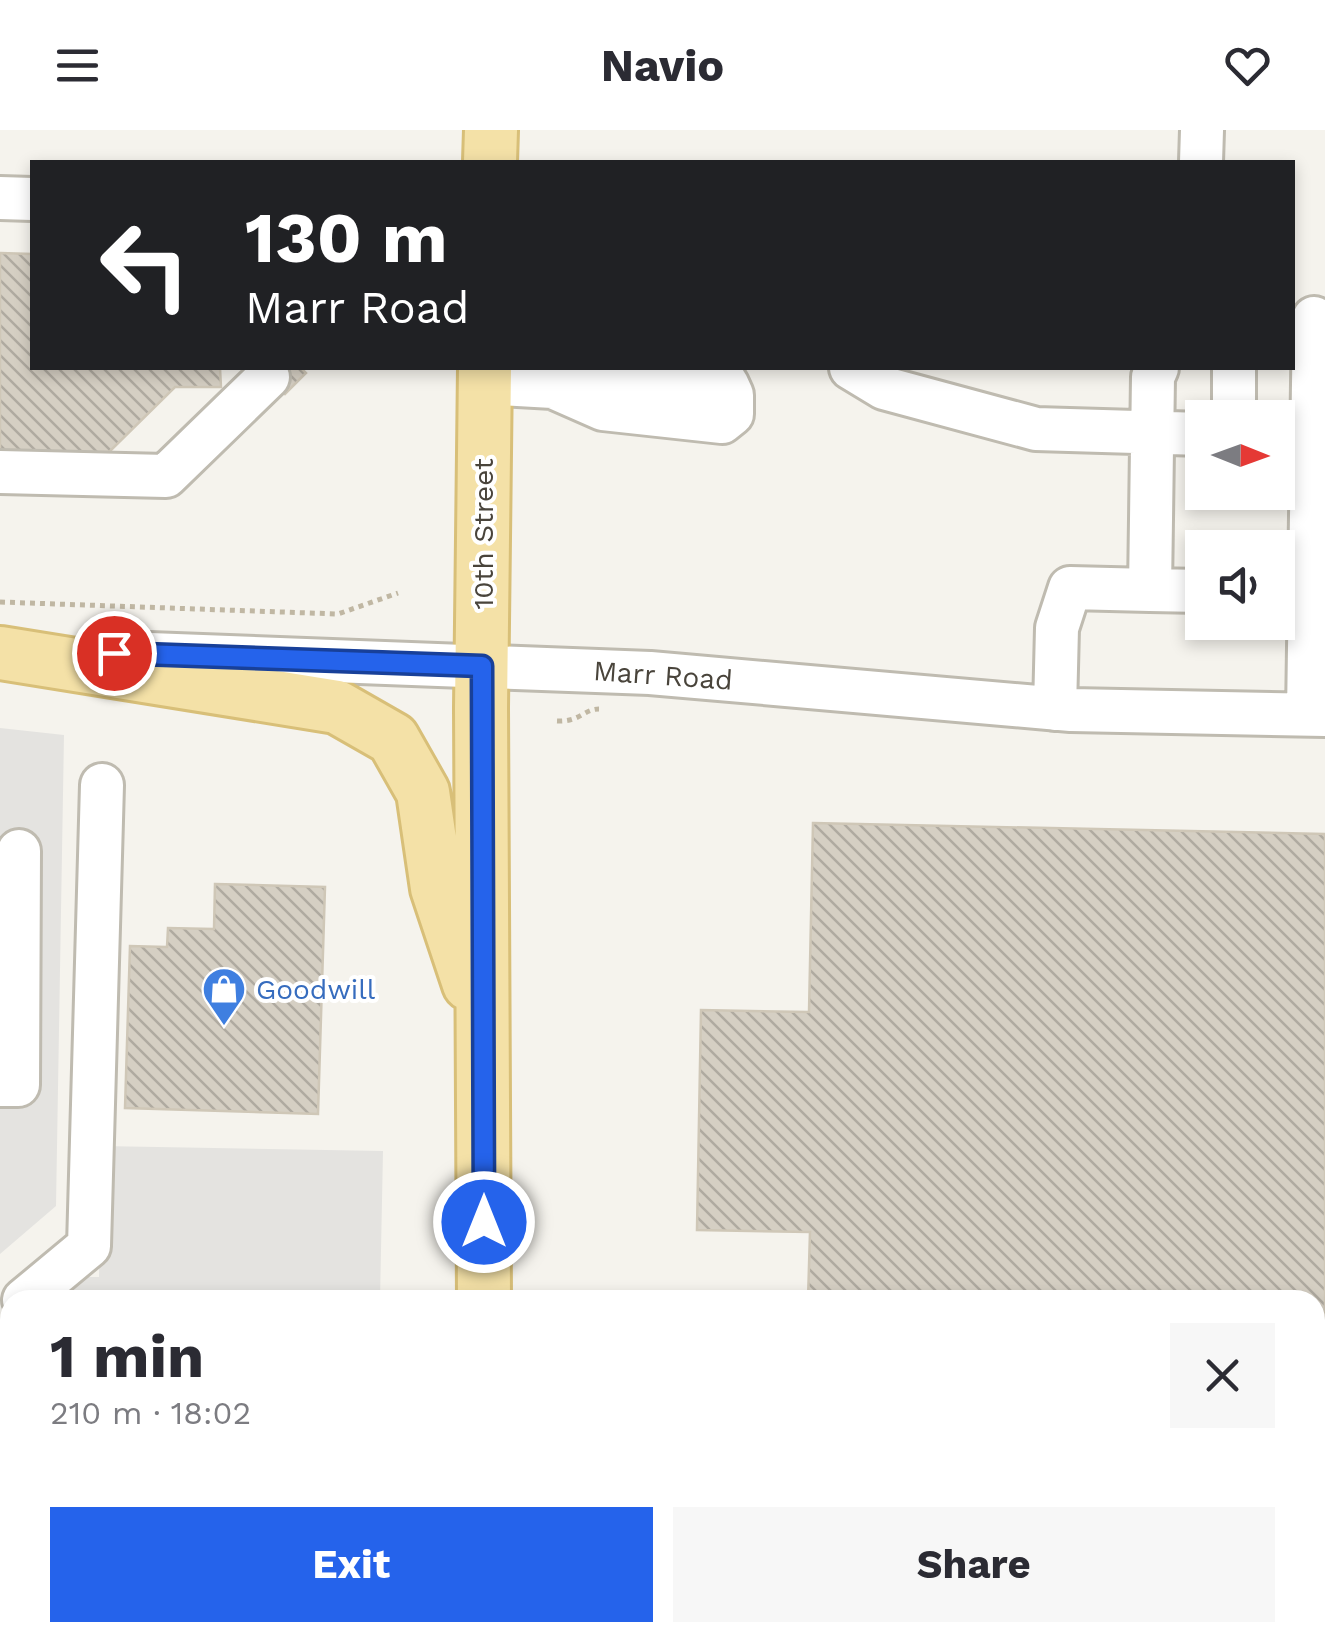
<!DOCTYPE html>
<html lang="en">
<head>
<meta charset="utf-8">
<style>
	:root { --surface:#fff; --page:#f7f7f7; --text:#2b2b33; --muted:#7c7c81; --accent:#2563eb }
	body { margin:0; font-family:"Work Sans",sans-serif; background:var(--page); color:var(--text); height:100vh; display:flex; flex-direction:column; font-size:38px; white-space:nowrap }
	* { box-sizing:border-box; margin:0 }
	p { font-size:32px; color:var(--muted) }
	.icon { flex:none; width:55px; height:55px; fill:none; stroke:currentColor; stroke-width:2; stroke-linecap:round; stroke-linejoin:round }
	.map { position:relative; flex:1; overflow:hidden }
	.side { position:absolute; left:0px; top:1160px; width:1325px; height:352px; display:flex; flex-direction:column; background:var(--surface); border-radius:30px 30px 0 0; box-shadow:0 5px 15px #0003 }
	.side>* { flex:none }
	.banner { position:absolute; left:30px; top:30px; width:1265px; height:210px; border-radius:0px; box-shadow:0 5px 15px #0003; background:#202124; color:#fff; overflow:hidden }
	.needle { width:65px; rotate:91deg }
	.fabs { position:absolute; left:1185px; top:270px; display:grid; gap:20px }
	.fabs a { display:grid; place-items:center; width:110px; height:110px; border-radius:0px; background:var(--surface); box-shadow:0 5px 15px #0003; font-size:50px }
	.pin { position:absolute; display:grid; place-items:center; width:85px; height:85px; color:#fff; margin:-42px; border:5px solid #fff; border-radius:50%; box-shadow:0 2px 10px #0007 }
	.me { position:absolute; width:110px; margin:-55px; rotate:0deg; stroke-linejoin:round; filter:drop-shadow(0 0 8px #0008) }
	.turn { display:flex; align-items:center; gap:35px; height:210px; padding:0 50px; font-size:45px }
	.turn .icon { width:130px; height:130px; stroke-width:2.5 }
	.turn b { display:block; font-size:70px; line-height:85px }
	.round { display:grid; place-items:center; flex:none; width:105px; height:105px; border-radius:0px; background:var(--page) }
	.summary { display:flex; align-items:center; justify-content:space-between; height:170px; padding:0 50px }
	h1 { font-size:60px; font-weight:700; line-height:75px }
	.primary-button { display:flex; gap:20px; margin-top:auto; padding:20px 50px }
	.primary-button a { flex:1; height:115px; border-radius:0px; background:var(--accent); color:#fff; font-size:40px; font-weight:700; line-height:115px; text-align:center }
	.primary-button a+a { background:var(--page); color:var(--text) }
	header { display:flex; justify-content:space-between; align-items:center; height:130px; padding:0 50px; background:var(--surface); font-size:45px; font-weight:700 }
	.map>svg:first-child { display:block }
</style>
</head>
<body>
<header><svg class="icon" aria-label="menu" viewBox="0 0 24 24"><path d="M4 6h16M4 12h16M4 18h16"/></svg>Navio<svg class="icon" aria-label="heart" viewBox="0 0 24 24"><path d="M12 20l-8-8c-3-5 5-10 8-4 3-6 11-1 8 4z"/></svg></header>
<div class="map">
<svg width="1325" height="1512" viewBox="0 0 1325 1512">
	<defs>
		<pattern id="building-back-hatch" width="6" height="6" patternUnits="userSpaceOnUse" patternTransform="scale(2.5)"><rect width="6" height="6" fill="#d5cfc3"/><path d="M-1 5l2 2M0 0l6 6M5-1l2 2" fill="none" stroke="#afaaa0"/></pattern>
	</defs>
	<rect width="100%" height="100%" fill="#f5f3ed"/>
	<!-- parking -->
	<path fill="#e4e3e0" d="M0 598 64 605 56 1076 0 1124Z
		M101 1016 383 1021 380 1170H65L66 1147H99Z
		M0 1404H10V1502H347V1512H0Z"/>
	<!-- building -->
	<path fill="url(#building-back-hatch)" stroke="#cfc7b7" stroke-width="2.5" d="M0 123 32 124V238H220L221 257H175L103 328 0 325Z
		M259 238H301L306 243 285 264Z
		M813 693 1325 704V1196H1315V1170H808L810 1102 697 1100 701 880 809 882Z
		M215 754 325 757 318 984 125 978 130 816 167 817 168 798 214 799Z
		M1315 1326 1325 1327V1464H1315Z"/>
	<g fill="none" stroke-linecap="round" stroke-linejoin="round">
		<!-- minor casing -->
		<g stroke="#bfbbb0" stroke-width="48">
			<path id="minor" d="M1201 32 1202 0
				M0 68 32 69
				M851 238 884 258 1036 299 1202 304
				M485 253 553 257 603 241 727 254 732 265V284L722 292 603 279 553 257
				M1234 288V238
				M0 342 166 346 268 247
				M1150 460 1202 461
				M123 523 650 543 1071 580 1325 585
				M1055 579 1057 498 1070 458 1150 460 1153 247 1157 238
				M1308 584 1314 188
				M0 955H18L19 721
				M24 1170 89 1116 102 655
				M0 1297 10 1300
				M1169 1512 1170 1502"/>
		</g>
		<!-- major casing -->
		<g stroke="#d8bf78" stroke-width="58">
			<path id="major" d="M490 32 491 0
				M0 523 337 577 393 609 423 662 437 758 469 854
				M484 1170 481 578 485 238
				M486 1502V1512"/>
		</g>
		<!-- path -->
		<path stroke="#c0b7a3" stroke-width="5" stroke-dasharray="5 5" stroke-linecap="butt" d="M0 472 338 484 398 463
			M557 591C580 592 584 579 599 579"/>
		<!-- minor -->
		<use href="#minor" stroke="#fff" stroke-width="42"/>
		<!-- major -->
		<use href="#major" stroke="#f4e1a7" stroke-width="52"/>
	</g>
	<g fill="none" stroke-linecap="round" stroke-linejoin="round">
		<!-- route casing -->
		<g stroke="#184099" stroke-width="25">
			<path id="route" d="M114 523 482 536 484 1092"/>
		</g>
		<!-- route -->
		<use href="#route" stroke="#2563eb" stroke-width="18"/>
	</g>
	<!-- icons -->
	<defs>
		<g id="shop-pin" transform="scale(2.25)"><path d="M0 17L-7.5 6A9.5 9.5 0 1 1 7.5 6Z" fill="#3f7fe0" stroke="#fff"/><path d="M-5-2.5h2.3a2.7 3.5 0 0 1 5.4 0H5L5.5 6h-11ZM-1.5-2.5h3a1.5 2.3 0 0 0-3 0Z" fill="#fff"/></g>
	</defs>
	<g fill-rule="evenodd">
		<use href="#shop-pin" x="224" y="859"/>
	</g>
	<g text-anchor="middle" stroke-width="8" stroke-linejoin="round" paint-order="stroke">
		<!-- street labels -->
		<g font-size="28" fill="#49443b" stroke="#fff">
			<text transform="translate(483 404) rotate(-90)" y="10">10th Street</text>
			<text transform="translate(663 545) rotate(4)" y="10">Marr Road</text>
		</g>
		<!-- shop labels -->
		<g font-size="28" fill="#366cbe" stroke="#fff" text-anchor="start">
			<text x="256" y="869">Goodwill</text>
		</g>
	</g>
</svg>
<div class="fabs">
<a><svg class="needle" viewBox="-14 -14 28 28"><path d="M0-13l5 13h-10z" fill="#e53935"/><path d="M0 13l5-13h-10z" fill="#7c7c81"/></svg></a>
<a><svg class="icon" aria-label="sound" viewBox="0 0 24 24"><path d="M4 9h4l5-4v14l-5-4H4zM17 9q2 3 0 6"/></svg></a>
</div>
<div class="pin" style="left:114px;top:523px;background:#d93025"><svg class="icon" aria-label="arrive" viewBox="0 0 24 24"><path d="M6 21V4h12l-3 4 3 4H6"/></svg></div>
<svg class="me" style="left:484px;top:1092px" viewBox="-20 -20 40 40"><circle r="17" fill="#2563eb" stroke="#fff" stroke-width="3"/><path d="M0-11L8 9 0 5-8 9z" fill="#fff"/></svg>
<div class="banner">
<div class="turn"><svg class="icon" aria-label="left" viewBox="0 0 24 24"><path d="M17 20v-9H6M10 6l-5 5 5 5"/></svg><div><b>130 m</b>Marr Road</div></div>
</div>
<section class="side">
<div class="summary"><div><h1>1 min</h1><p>210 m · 18:02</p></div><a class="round"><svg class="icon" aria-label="close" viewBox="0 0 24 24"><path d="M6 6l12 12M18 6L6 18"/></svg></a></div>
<div class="primary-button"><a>Exit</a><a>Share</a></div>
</section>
</div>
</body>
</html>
